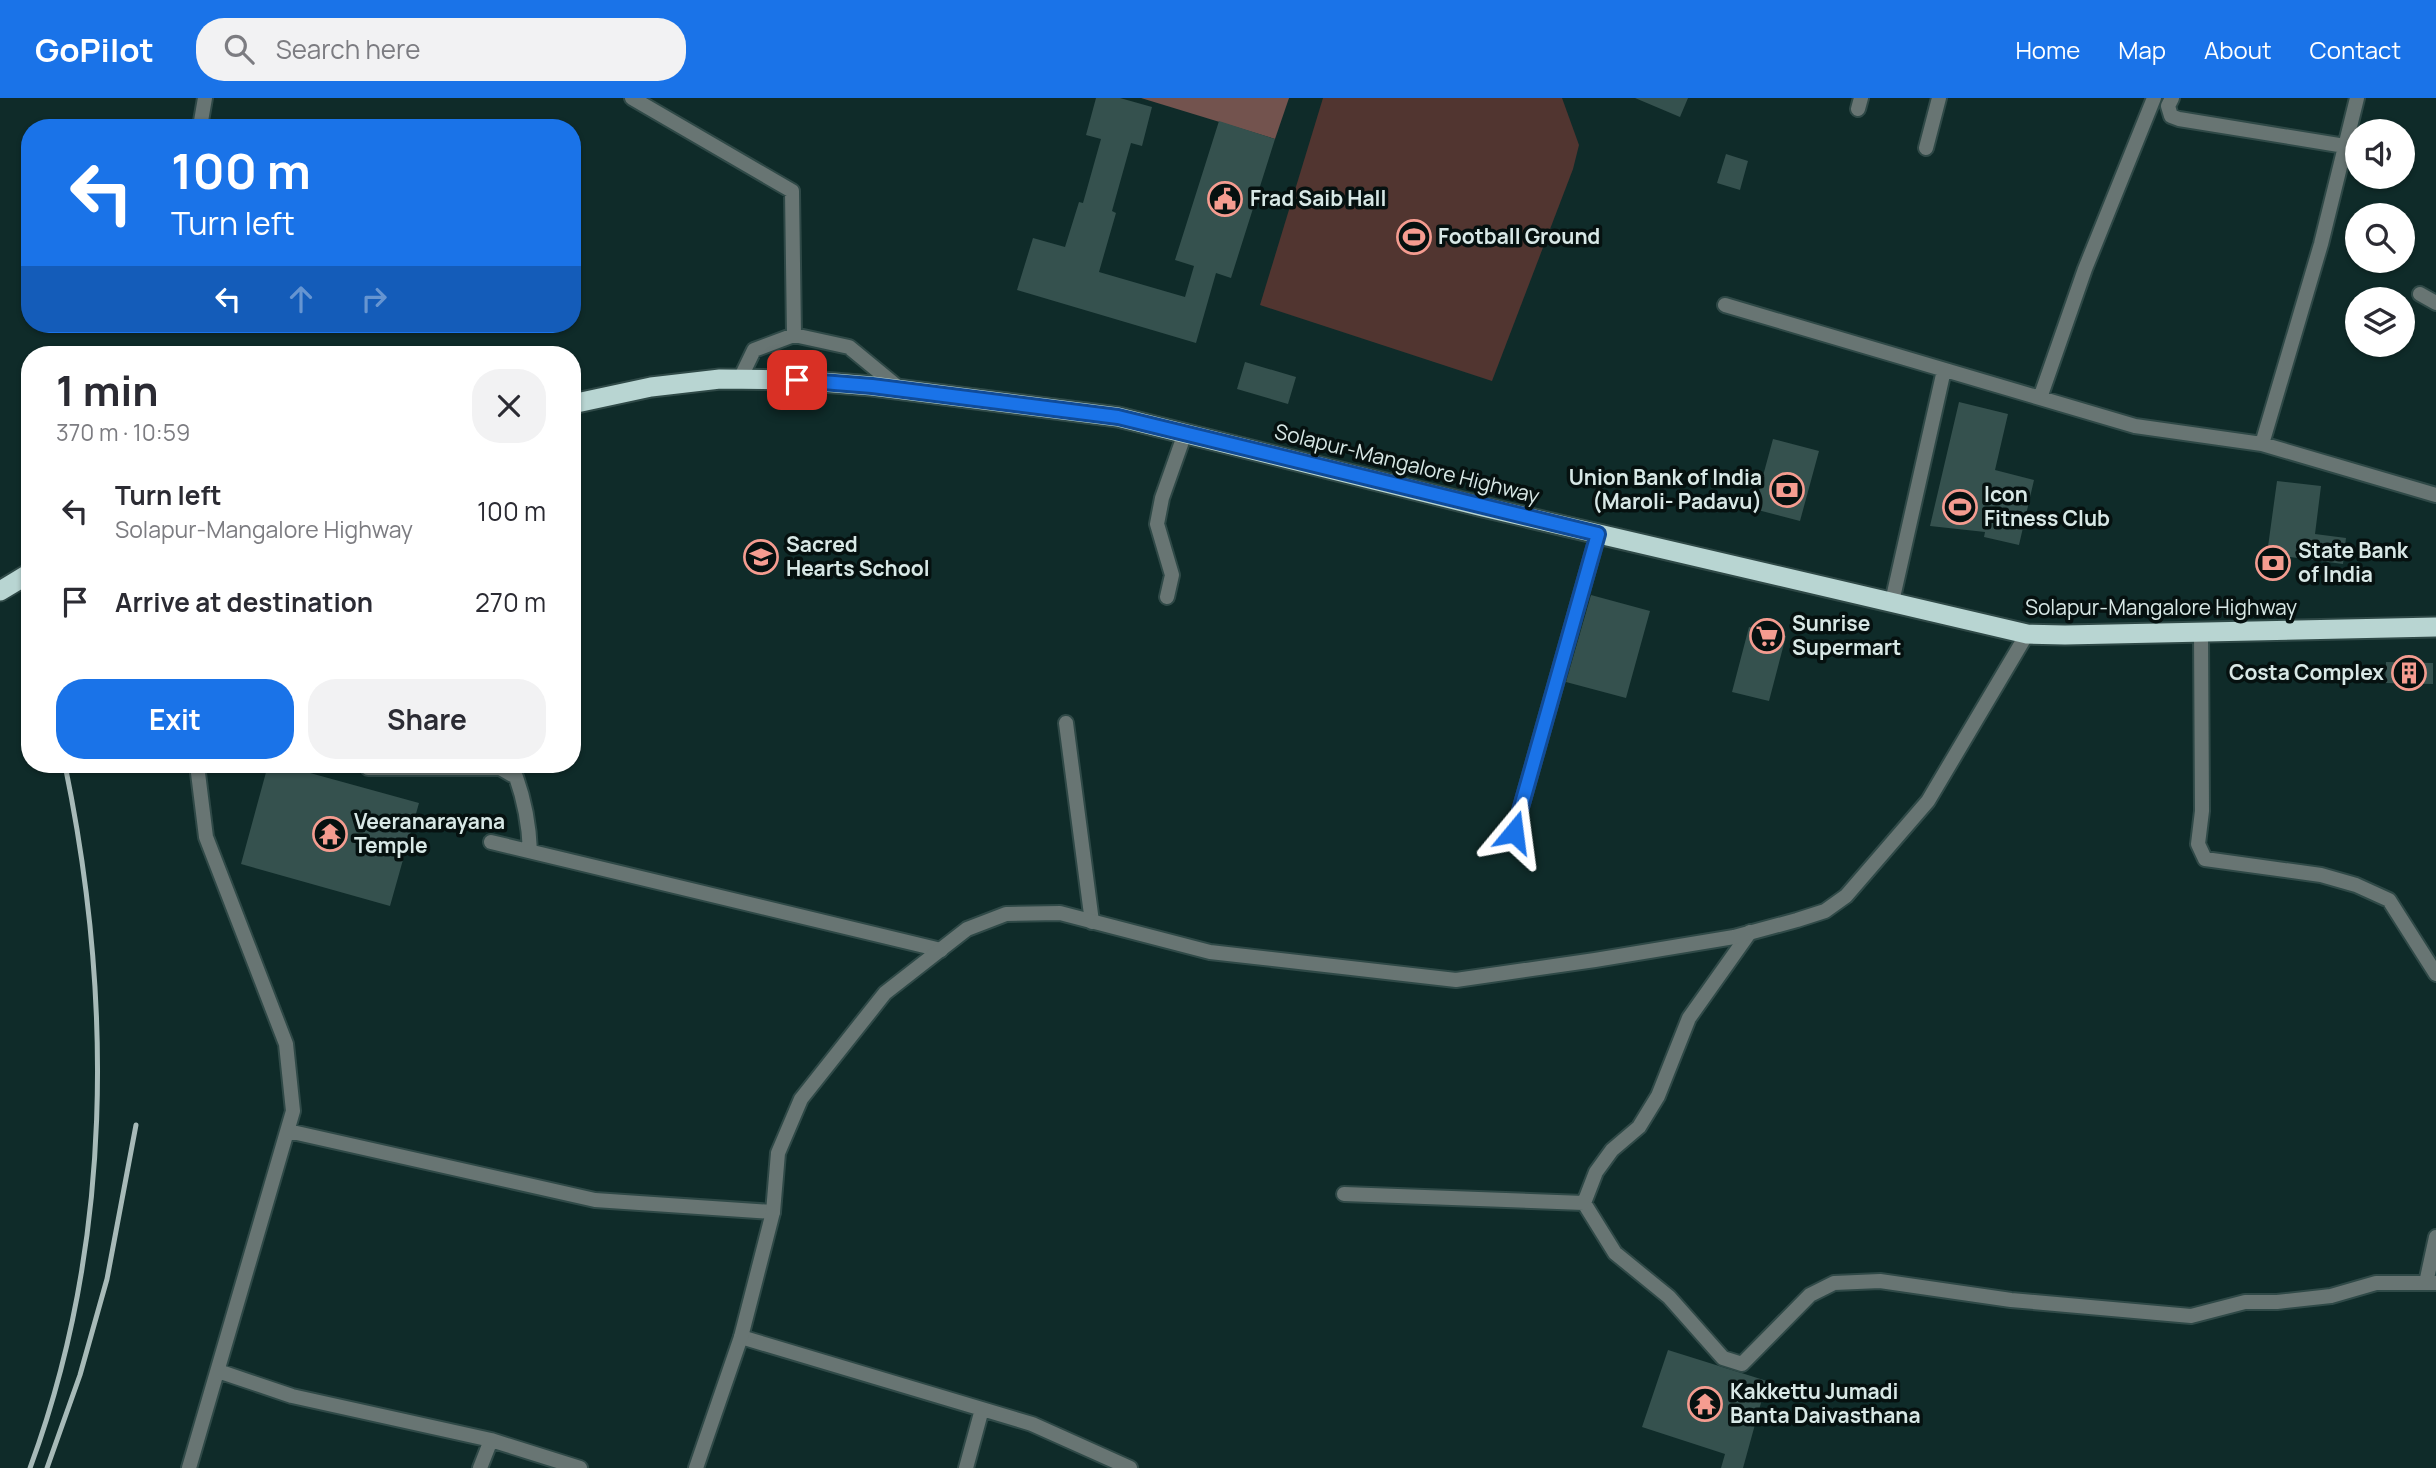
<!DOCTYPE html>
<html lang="en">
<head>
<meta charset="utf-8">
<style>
	:root { --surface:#fff; --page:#f2f2f3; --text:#2b2b33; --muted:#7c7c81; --accent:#1a73e8 }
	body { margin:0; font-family:Manrope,sans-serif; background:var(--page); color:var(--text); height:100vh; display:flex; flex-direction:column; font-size:26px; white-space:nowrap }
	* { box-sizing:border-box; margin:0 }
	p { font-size:23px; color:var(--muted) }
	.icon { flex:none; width:38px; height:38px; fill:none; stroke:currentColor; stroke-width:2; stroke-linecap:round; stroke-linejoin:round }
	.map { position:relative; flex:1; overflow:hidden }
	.panel { position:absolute; left:21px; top:248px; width:560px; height:427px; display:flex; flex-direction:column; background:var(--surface); border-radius:28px; box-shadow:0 2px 5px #0004 }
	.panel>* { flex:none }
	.top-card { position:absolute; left:21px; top:21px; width:560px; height:214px; border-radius:28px; box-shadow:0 2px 5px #0004; background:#1a73e8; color:#fff; overflow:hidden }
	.controls { position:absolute; left:2345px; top:21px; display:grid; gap:14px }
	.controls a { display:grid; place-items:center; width:70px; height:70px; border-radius:50%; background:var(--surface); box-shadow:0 2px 5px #0004; font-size:35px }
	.pin { position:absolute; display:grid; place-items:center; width:60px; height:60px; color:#fff; margin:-30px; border-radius:14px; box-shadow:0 4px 10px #0006 }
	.me { position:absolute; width:77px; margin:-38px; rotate:16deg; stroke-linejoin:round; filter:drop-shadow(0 0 5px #0008) }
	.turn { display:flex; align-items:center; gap:24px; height:147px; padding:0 35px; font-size:32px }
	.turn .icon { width:91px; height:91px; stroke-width:2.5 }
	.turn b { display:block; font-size:49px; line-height:60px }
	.lanes { display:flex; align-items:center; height:66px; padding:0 35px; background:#0003; justify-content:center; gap:35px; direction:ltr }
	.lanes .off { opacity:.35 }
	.round { display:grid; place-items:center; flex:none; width:74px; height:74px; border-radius:28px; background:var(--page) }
	.overview { display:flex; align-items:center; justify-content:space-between; height:119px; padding:0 35px }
	h1 { font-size:42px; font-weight:700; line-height:52px }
	.action { display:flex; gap:14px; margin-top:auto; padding:14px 35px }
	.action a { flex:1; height:80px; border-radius:28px; background:var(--accent); color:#fff; font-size:28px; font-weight:700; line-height:80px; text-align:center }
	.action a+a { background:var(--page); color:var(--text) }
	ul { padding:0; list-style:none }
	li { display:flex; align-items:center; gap:21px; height:91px; padding:0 35px }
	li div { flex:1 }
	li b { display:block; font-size:26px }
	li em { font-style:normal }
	header { display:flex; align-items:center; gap:42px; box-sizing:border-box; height:98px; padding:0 35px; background:var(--accent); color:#fff }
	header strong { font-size:33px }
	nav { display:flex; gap:38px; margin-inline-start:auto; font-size:24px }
	.search { width:490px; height:63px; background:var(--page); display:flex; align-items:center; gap:18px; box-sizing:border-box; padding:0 24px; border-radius:28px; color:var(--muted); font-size:26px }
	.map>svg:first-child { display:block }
</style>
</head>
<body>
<header>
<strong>GoPilot</strong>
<div class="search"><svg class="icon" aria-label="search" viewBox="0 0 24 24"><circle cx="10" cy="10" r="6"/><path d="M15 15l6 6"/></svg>Search here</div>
<nav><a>Home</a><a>Map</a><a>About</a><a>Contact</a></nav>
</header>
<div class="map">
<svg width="2436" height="1370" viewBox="0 0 2436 1370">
	<rect width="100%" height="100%" fill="#0f2b29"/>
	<!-- green -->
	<path fill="#513530" d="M1323 0H1562L1579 47 1573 71 1492 283 1260 207Z"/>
	<!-- forest -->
	<path fill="#73534e" d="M1141 0H1289L1275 41Z"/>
	<!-- building -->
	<path fill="#35514e" d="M1096 0H1120L1152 9 1142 48 1131 45 1112 113 1116 115 1099 174 1185 199 1194 168 1175 162 1219 23 1275 41 1231 180 1216 175 1196 245 1017 192 1033 140 1065 149 1079 104 1083 105 1101 41 1086 37Z
		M1635 0H1688L1680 19Z
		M1726 56 1748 63 1740 92 1717 85Z
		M1245 264 1296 279 1288 306 1237 291Z
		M1959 304 2008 316 1995 372 2034 382 2019 447 1984 439 1985 434 1930 428Z
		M1773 341 1819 353 1800 423 1754 411Z
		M2277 383 2321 388 2315 436 2346 440 2343 466 2267 456Z
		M1591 497 1650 513 1626 600 1566 584Z
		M1749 529 1786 538 1769 603 1732 594Z
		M2386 564 2433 565V586L2385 585Z
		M268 667H281L419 705 390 808 241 766Z
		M1668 1252 1767 1283 1743 1370H1721L1725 1356 1642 1329Z"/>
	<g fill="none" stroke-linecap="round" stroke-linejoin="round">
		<!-- minor casing -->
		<g stroke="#2f4947" stroke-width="18">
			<path id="minor" d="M632 0 792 93 794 237
				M2172 0 2168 8 2171 18 2179 21 2345 48
				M1858 11 1861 0
				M200 29 205 0
				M1926 50 1939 0
				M2420 196 2436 205
				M1725 207 2135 328 2262 346 2436 397
				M740 281 754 252 794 237 849 249 900 291
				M2040 300 2085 171 2154 0
				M2262 346 2321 146 2357 0
				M1167 499 1172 477 1157 426 1162 400 1185 335
				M1892 504 1944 272
				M2201 534 2202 713 2198 746 2205 761 2321 777 2356 787 2389 802 2436 876
				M1066 625 1092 824
				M368 670H500L516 679C525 704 529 726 530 753
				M1514 734 1598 436
				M491 744 941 852
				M1750 834 1689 920 1658 998 1639 1029 1612 1052 1596 1074 1584 1105 1615 1155 1669 1199 1723 1260 1742 1266 1810 1197 1834 1185 1880 1183 2011 1202 2191 1218 2245 1204H2277L2331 1198 2376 1185H2436
				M288 1033 595 1102 773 1114
				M1344 1096 1584 1105
				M2426 1185 2436 1139
				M741 1239 1032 1326 1130 1370
				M218 1273 292 1298 491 1342 580 1370
				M189 1370 293 1013 286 946 206 739 197 667
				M480 1370 491 1342
				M966 1370 982 1311"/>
		</g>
		<!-- tertiary casing -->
		<g stroke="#2f4947" stroke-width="18">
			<path id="tertiary" d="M696 1370 741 1239 773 1114 778 1055 801 1001 885 895 967 831 1006 816 1060 815 1210 854 1456 882 1595 862 1734 839 1797 822 1825 813 1846 798 1928 703 2027 536"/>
		</g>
		<!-- trunk casing -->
		<g stroke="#2f4947" stroke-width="23">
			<path id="trunk" d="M572 306 651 289 720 281 797 282 872 288 1118 319 1483 409 2027 536 2065 537 2436 529
				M0 493 30 475"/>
		</g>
		<!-- minor -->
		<use href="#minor" stroke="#687573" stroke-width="14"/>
		<!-- tertiary -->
		<use href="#tertiary" stroke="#687573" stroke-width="14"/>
		<!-- trunk -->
		<use href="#trunk" stroke="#b8d5d2" stroke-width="19"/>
		<!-- rail -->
		<path stroke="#a7bab8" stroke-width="5" d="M30 1370C113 1145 113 900 65 667
			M47 1370 80 1277 107 1181 136 1027"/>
	</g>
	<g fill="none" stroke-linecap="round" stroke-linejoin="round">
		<!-- route casing -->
		<g stroke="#114b97" stroke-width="18">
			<path id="route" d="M797 282 872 288 1118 319 1598 436 1514 734"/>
		</g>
		<!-- route -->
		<use href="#route" stroke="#1a73e8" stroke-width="12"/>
	</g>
	<!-- icons -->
	<defs>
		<g id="civic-ring" transform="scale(1.75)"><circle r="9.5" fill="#061110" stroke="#f59c90" stroke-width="1.5"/><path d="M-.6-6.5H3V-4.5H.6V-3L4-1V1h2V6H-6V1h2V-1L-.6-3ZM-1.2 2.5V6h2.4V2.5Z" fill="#f59c90"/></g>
		<g id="stadium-ring" transform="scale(1.75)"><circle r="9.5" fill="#061110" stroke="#f59c90" stroke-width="1.5"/><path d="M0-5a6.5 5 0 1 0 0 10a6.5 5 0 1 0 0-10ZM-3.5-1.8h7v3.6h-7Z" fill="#f59c90"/></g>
		<g id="bank-ring" transform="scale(1.75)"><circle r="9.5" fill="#061110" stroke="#f59c90" stroke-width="1.5"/><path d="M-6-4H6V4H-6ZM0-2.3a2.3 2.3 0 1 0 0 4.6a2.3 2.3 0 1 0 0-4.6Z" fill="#f59c90"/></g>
		<g id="school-ring" transform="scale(1.75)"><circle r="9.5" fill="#061110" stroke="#f59c90" stroke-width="1.5"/><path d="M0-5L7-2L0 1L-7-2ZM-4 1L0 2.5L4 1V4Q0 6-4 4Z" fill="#f59c90"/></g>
		<g id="supermarket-ring" transform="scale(1.75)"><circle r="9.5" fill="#061110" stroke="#f59c90" stroke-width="1.5"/><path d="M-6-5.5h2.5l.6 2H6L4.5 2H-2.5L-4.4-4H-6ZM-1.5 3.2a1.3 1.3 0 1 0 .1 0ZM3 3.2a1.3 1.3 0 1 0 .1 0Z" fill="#f59c90"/></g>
		<g id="building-ring" transform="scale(1.75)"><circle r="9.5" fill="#061110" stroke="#f59c90" stroke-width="1.5"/><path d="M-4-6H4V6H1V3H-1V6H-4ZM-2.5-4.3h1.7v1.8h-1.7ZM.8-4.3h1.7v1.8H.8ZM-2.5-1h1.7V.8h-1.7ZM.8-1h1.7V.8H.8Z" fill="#f59c90"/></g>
		<g id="temple-ring" transform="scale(1.75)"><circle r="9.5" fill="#061110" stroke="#f59c90" stroke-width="1.5"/><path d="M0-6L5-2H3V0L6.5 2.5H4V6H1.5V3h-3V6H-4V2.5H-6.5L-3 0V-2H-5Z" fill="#f59c90"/></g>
	</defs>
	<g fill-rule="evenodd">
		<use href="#civic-ring" x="1225" y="101"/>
		<use href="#stadium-ring" x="1414" y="139"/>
		<use href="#bank-ring" x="1787" y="392"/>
		<use href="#stadium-ring" x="1960" y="409"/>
		<use href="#school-ring" x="761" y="459"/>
		<use href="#bank-ring" x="2273" y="465"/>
		<use href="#supermarket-ring" x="1767" y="538"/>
		<use href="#building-ring" x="2409" y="575"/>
		<use href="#temple-ring" x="330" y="736"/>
		<use href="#temple-ring" x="1705" y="1306"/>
	</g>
	<g text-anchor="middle" stroke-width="7" stroke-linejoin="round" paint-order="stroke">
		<!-- poi labels -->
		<g font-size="21" font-weight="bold" fill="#d8e8e6" stroke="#061110" text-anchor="start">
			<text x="1250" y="108">Frad Saib Hall</text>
			<text x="1438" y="146">Football Ground</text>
			<text x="1762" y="387" text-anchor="end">Union Bank of India<tspan x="1762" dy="24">(Maroli- Padavu)</tspan></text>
			<text x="1984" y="404">Icon<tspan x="1984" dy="24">Fitness Club</tspan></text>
			<text x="786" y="454">Sacred<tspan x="786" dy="24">Hearts School</tspan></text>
			<text x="2298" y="460">State Bank<tspan x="2298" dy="24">of India</tspan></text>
			<text x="1792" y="533">Sunrise<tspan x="1792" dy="24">Supermart</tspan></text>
			<text x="2384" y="582" text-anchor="end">Costa Complex</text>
			<text x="354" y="731">Veeranarayana<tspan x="354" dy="24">Temple</tspan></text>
			<text x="1730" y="1301">Kakkettu Jumadi<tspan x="1730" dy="24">Banta Daivasthana</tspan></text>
		</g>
		<!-- street labels -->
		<g font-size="21" fill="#d8e8e6" stroke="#061110">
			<text transform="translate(1407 366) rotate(14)" y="7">Solapur-Mangalore Highway</text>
			<text x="2161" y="517">Solapur-Mangalore Highway</text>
		</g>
	</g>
</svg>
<div class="controls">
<a><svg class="icon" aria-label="sound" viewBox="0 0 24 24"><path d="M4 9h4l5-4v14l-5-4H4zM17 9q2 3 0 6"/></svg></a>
<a><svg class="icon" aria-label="search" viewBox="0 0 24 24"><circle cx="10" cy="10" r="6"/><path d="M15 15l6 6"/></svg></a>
<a><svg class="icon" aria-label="layers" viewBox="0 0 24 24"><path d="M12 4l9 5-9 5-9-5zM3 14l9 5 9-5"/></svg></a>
</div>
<div class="pin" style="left:797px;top:282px;background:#d93025"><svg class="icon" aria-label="arrive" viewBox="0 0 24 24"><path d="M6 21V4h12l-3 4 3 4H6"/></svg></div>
<svg class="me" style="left:1514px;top:734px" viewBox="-20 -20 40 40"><path d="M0-17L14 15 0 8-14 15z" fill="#1a73e8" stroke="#fff" stroke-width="4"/></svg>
<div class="top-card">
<div class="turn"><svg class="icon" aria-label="left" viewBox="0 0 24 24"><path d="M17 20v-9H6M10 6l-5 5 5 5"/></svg><div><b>100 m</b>Turn left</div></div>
<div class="lanes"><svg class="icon" aria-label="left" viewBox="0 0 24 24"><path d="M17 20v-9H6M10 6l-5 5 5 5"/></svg><svg class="icon off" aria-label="ahead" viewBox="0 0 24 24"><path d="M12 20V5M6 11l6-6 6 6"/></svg><svg class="icon off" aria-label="right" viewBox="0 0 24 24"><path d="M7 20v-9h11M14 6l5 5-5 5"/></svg></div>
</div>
<section class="panel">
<div class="overview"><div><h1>1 min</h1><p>370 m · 10:59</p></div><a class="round"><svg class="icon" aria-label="close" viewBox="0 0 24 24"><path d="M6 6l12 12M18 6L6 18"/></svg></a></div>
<ul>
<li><svg class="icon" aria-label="left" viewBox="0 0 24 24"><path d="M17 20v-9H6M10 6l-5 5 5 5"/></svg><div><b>Turn left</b><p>Solapur-Mangalore Highway</p></div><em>100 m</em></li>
<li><svg class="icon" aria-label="arrive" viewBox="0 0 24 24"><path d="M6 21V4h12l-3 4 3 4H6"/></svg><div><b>Arrive at destination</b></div><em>270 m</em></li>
</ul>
<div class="action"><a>Exit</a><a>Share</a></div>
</section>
</div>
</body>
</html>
